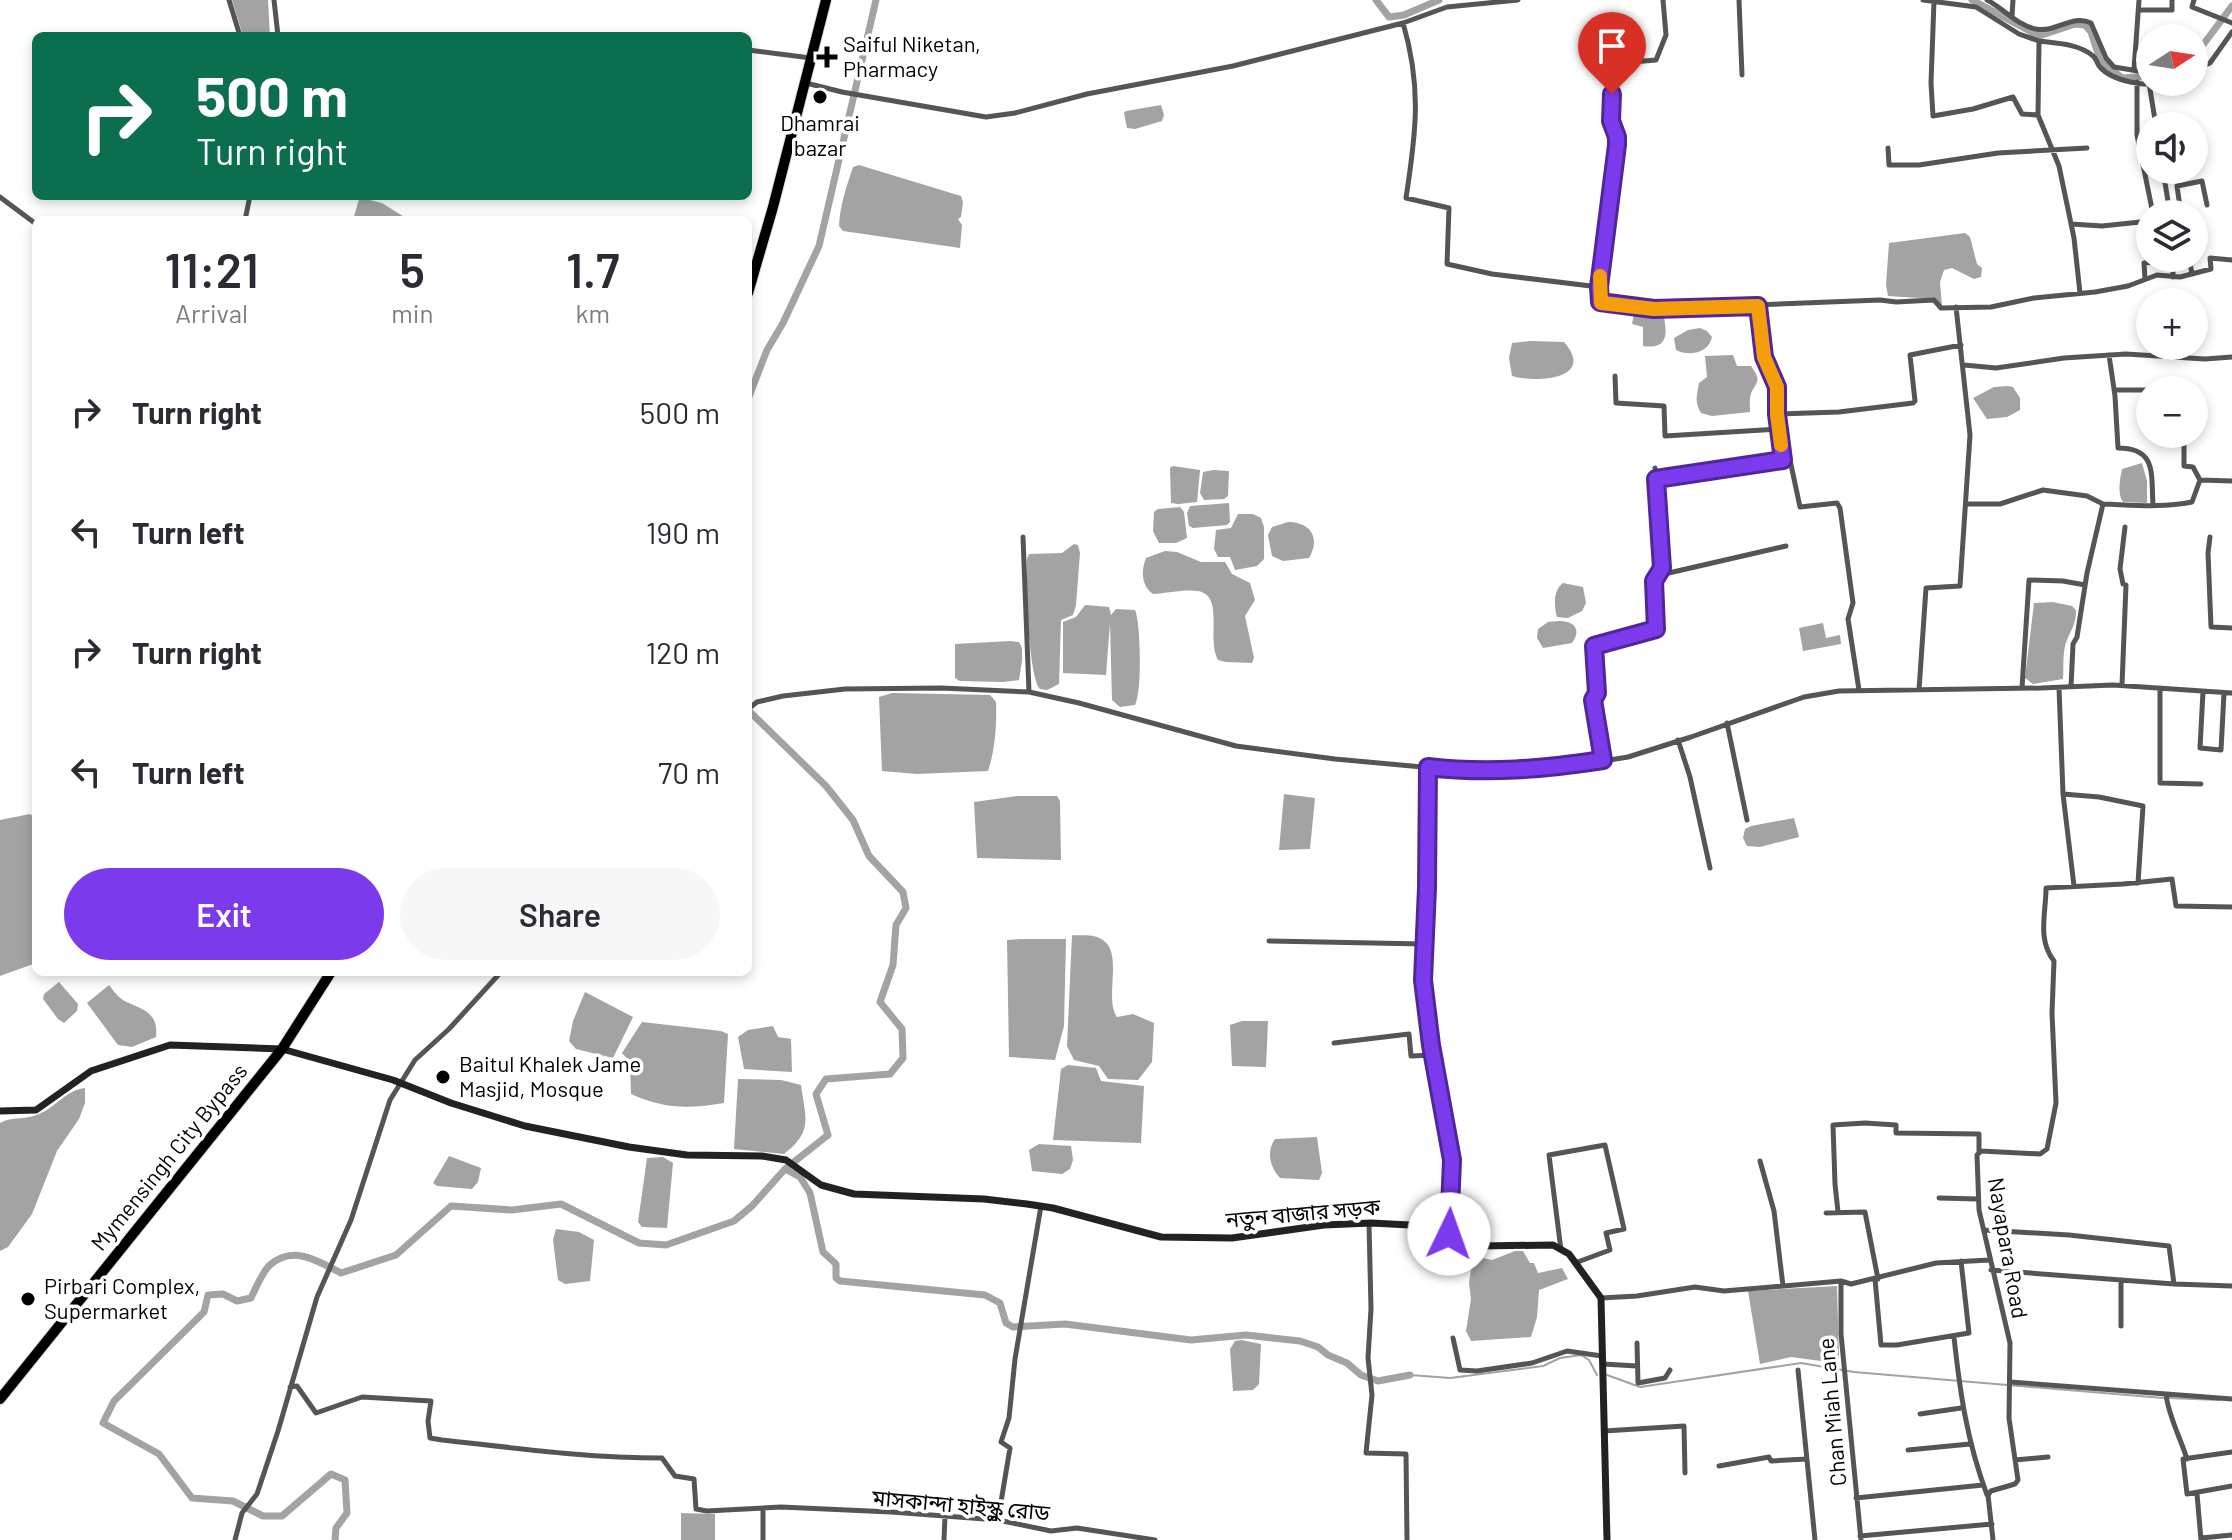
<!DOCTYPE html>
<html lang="en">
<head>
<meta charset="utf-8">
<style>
	:root { --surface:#fff; --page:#f7f7f7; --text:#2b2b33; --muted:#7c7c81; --accent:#7c3aed }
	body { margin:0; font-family:Barlow,"Noto Sans Bengali",sans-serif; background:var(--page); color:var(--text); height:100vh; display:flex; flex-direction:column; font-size:30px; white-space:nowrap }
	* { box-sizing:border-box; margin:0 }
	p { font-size:26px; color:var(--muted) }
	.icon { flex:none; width:44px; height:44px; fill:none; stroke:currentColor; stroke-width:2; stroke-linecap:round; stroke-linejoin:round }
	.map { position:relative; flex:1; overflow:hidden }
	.side { position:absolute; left:32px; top:216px; width:720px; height:760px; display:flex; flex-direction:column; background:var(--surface); border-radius:12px; box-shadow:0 4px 12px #0003 }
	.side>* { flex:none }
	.banner { position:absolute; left:32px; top:32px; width:720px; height:168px; border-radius:12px; box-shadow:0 4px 12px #0003; background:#0b6e4f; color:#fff; overflow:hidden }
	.needle { width:52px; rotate:78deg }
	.fabs { position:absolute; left:2136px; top:24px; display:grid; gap:16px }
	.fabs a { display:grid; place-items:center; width:72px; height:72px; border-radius:50%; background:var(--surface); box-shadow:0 4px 12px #0003; font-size:40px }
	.pin { position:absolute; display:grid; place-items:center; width:68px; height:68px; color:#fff; margin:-82px -34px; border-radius:50% 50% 50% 0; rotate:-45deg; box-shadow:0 0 8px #0007 }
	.pin .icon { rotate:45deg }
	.me { position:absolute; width:88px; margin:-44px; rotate:3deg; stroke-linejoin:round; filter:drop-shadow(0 0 6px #0008) }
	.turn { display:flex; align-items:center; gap:28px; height:168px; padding:0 32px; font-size:36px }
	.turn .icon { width:104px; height:104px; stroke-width:2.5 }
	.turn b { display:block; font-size:56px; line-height:68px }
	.eta { display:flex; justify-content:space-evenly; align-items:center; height:136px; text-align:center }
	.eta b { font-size:48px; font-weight:600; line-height:56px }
	.button { display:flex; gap:16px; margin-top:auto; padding:16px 32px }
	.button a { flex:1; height:92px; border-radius:48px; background:var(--accent); color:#fff; font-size:32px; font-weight:600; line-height:92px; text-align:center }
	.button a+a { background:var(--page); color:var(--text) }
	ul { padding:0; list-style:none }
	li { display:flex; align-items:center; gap:24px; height:120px; padding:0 32px }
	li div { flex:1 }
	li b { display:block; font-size:30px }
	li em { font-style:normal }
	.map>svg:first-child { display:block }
</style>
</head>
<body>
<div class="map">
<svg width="2232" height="1540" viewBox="0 0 2232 1540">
	<rect width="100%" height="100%" fill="#fff"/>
	<!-- water -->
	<path fill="#a3a3a3" d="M232 0H268L270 36H243Z
		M1161 105 1164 115 1162 121 1135 129 1127 128 1124 113 1126 111Z
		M859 165 961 196 963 202 961 217 958 219 962 225 960 248 843 231 839 226C840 205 846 188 853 167Z
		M362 198 382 203 409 220H353L359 199Z
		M1965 233 1970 237 1977 264 1982 268 1981 277 1974 279 1952 268 1944 270 1940 282 1942 306 1935 299 1888 296 1886 285 1889 243Z
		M1638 311 1663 312C1667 332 1670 350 1643 346V327L1632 324 1634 314Z
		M1700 328 1707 331 1712 337C1709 353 1689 357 1676 350L1674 338 1688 330Z
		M1530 341 1564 342C1597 380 1535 383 1512 376L1509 358 1512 343Z
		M1733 355 1737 366H1751C1760 379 1759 379 1752 391 1749 397 1750 405 1750 412L1712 416 1701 413C1694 402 1697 395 1699 383L1707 377 1705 356Z
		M2008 386 2013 387 2020 398V410L2007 417 1987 419 1973 398 1994 387Z
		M2142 463 2147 481V503L2123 502C2117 493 2120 479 2122 469Z
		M1173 466 1200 470 1197 502 1178 504 1171 503 1170 468Z
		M1213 470 1229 471 1228 496 1224 499 1204 500 1200 493 1203 472Z
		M1229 503 1230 522 1227 525 1193 528 1189 526 1187 513 1190 506Z
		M1180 507 1184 512 1187 538 1176 543H1159L1153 531 1154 512 1158 509Z
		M1238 514H1253L1261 518 1264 527V559L1257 566 1235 570 1230 557H1218L1214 549 1216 530 1231 528Z
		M1288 522C1310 522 1321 537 1309 558L1283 561 1272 556 1268 535 1272 527Z
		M1074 544 1078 545 1080 553 1076 605 1073 615 1061 620 1059 684 1047 690 1040 689C1028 675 1026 581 1027 559L1029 554 1062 553Z
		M1165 551 1177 552 1201 562H1225L1232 574 1250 583 1255 600 1245 616 1254 658 1252 663 1226 662 1218 660C1206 638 1225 596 1198 591 1185 589 1167 593 1153 594 1141 586 1141 570 1146 558Z
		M1563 583 1583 587 1586 603 1582 611 1568 618 1557 617C1554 606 1553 590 1563 583Z
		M2053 602 2072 606 2076 610C2076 624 2072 628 2067 640 2062 651 2064 667 2063 679L2033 684 2025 678 2034 603Z
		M1085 605 1109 607 1111 615 1116 609 1135 610C1141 624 1142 693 1135 705L1120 707 1112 700 1110 623 1106 675 1063 673V622L1076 617Z
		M1559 621C1574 621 1582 629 1572 643L1543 648 1537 638 1538 629 1548 622Z
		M1823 623 1826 638 1840 635 1841 644 1803 651 1799 628Z
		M1010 641 1019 642 1022 648V661L1019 680 1003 682 960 681 955 678V644Z
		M892 693 990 695 996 702C997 723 995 751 988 771L917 774 882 771 879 697Z
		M1284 794 1315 798 1310 849 1279 850Z
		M1017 796H1057L1060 801 1061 860 977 858 974 802Z
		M30 814 36 818V963L0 976V820Z
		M1794 818 1799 837 1760 847 1747 846 1743 838 1745 829 1751 826Z
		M1072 935C1080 936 1092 934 1099 938 1126 949 1103 997 1117 1017L1133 1014 1154 1023 1152 1062 1138 1080 1108 1079 1099 1066 1074 1060 1067 1046Z
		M1021 939H1066L1064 1026 1055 1060 1009 1057 1007 940Z
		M59 982 78 1004 77 1011 64 1023 58 1019 43 999 44 994Z
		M109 985C113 990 117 996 123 1000 139 1009 159 1010 156 1037L132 1047 118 1045 87 1003Z
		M585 992 633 1017 613 1058 576 1049 569 1041 573 1021Z
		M1242 1021H1268L1266 1067 1232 1066 1230 1025Z
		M642 1022 721 1031 728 1034 724 1103C689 1109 664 1109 631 1094L630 1062 622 1053Z
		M773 1026 778 1037 791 1039 792 1072 744 1069 738 1037 748 1030Z
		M1068 1065 1096 1068 1101 1081 1144 1086 1141 1143 1053 1140 1061 1069Z
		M738 1079 781 1080 801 1085C805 1117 814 1131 784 1154L734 1149Z
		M85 1088V1103L79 1119 57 1151 32 1214 8 1247 0 1251V1123C12 1116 27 1120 39 1114 56 1107 66 1090 85 1088Z
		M1317 1137 1322 1173 1319 1180 1280 1178C1270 1167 1266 1152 1275 1139Z
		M1039 1144 1071 1146 1073 1160 1070 1169 1062 1174 1032 1171 1029 1150Z
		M449 1156 481 1168 478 1182 472 1189 437 1186 433 1183Z
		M663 1157 673 1163 667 1228 642 1227 638 1222 647 1158Z
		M556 1229 579 1232 594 1240 590 1281 565 1284 558 1280 553 1240Z
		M1515 1251H1523L1530 1263H1534L1538 1273 1562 1268 1568 1279 1539 1290 1537 1317 1531 1337 1471 1341 1466 1331 1471 1299 1469 1283 1471 1269 1478 1257 1492 1260Z
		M1837 1286 1839 1358 1836 1363 1791 1357 1760 1364 1748 1291Z
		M1241 1340 1261 1344 1259 1384 1253 1390 1233 1391 1230 1349 1235 1341Z
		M681 1513 715 1514V1540H681Z"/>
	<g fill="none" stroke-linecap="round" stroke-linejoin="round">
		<!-- stream -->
		<path stroke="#a3a3a3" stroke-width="2" d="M1410 1375 1450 1378 1543 1366 1560 1358 1581 1355 1589 1360 1597 1375
			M1607 1375 1640 1387 1801 1363 1854 1372 2163 1398
			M2169 1398 2219 1400"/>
		<!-- canal -->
		<path stroke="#a3a3a3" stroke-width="7" d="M1376 0 1389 17 1404 15 1439 0
			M1972 0 2039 36 2075 24 2085 25 2091 32 2100 60 2122 78 2150 76
			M2194 57 2232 6
			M748 399 767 350 783 323 819 246 876 0
			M785 1169 800 1177 810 1193 823 1252 836 1264V1278L840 1281 985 1295 1000 1303 1006 1323 1013 1327 1065 1324 1191 1340 1246 1335 1300 1341 1318 1347 1328 1355 1347 1363 1361 1375 1378 1381 1410 1375
			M335 1540 336 1528 347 1513 345 1480 331 1474 282 1516H263L233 1501 192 1498 159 1454 103 1423 114 1401 204 1312 208 1295 223 1294 237 1301 251 1298C256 1288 262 1272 270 1265 294 1244 319 1262 341 1273L396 1255 451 1206 512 1210 561 1204 639 1243 666 1245 734 1221 752 1206 785 1169 828 1135 816 1094 826 1079 890 1074 903 1058 902 1029 880 1002 893 965 896 925 906 908 903 892 869 856 853 820 826 786 748 710"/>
		<!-- highway casing -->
		<g stroke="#dbdbdb" stroke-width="12">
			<path id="highway" d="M748 293 773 207 826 0
				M0 1399 282 1049 331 972"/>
		</g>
		<!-- street -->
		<path stroke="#555" stroke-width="5" d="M229 0 240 36
			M274 0 278 36
			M1663 0 1666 35 1656 60 1620 63 1612 67 1611 121 1617 145 1599 287 1601 303 1654 309 1880 300 1896 302 1934 300 1941 308 1991 307 2034 298 2095 292 2128 286 2157 275 2180 277 2211 269 2210 258 2232 260
			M1739 0 1742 75
			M1923 0 1976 7 2019 34 2039 41
			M1987 0C2003 8 2018 26 2036 29 2056 33 2072 14 2091 23L2106 58 2114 67 2150 73
			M2194 0 2192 7 2232 23
			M1934 1 1931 83 1933 116 1973 109 2013 97 2022 114 2038 115
			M2139 10H2172V0
			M2012 16 2013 0
			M1403 23C1422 87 1416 133 1406 198L1449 208 1447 264 1492 274 1599 287
			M2194 49 2197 45
			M748 50 811 58
			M2134 70 2139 0
			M2194 70 2210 63 2232 32
			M2137 82V135L2153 214
			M806 83 842 92 986 117 1015 113 1087 94 1233 66 1403 23 1447 7 1518 0
			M2149 83 2156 126
			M1888 148 1889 165H1919L1998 153 2087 148
			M2163 170 2170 214
			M0 197 36 224
			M2181 214 2177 186 2202 181 2207 205
			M245 220 250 196
			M2071 224 2102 226 2150 221
			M2189 258 2192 274
			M2173 277V258
			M2145 279 2144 263 2156 262 2157 258
			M2080 293 2074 238 2059 166 2038 115 2039 41C2056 43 2080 44 2093 56 2097 59 2097 64 2100 67 2112 81 2148 88 2165 82
			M1758 306 1764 357 1777 387V414L1783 460H1790L1800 507 1837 503 1840 508 1853 603 1848 619 1859 690
			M2109 355 2115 396 2118 448C2157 448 2151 474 2153 505
			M1964 365 1996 368 2064 358 2126 354 2205 359 2232 357
			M1615 376 1616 403 1664 406 1665 436 1779 429
			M2114 390H2150
			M2158 390H2184
			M1777 414 1839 412 1913 403 1915 401 1910 355 1961 345
			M2184 434V466L2193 467 2200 480
			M1656 479 1783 460
			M1966 504H2000L2043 490 2087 496 2103 504
			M1023 537 1029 692
			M2210 537 2208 553 2211 627 2232 628
			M1660 575 1786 546
			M2122 685 2126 585 2123 584 2120 569 2125 527
			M2071 687 2073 644 2077 637 2087 573 2103 504C2133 505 2162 508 2192 502L2200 480 2232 481
			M2022 688 2029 580 2063 581 2085 585
			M2059 688 2063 794 2074 886
			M2160 688V783L2201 784
			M1919 690 1926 588 1960 586 1970 435 1956 307
			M2203 692 2200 748 2221 750 2224 693
			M748 709 757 702 783 696 845 689 941 688 1029 692 1079 703 1236 746 1335 759 1466 771 1567 767 1628 757 1691 737 1804 697 1839 691 2041 688 2113 685 2232 693
			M1727 723 1747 820
			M1678 740 1690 777 1710 868
			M1603 760 1593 699 1597 693 1594 646 1654 632 1657 627 1654 581 1662 568 1655 468
			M1428 767 1427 888 1423 980 1431 1045 1452 1160 1449 1234
			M2063 794 2099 797 2143 806 2138 883
			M1269 941 1424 944
			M1334 1043 1409 1034 1411 1056 1433 1055
			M1760 1161 1774 1211 1783 1286
			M1939 1198 1978 1199
			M1838 1212 1835 1184 1833 1125 1865 1123 1896 1125V1133L1979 1134V1151
			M1826 1213 1865 1212 1878 1279
			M1369 1223 1371 1309 1368 1358 1372 1395 1366 1453 1406 1454 1407 1540
			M1984 1230 2069 1235 2169 1246 2174 1284 2232 1286
			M1561 1250 1549 1155 1605 1145 1624 1229 1606 1233 1610 1250 1575 1263
			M1991 1270 2174 1284
			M1875 1279 1881 1345H1897L1969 1333 1961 1261
			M2121 1280V1326
			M1841 1282V1334L1861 1540
			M1601 1298 1637 1296 1695 1287 1724 1291 1841 1281 1851 1284 1936 1263 1989 1260
			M1954 1337C1960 1393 1967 1441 1987 1495
			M1453 1338 1460 1370 1477 1371 1532 1363 1567 1351 1602 1356
			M1637 1343 1638 1383 1665 1378 1670 1370
			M1603 1364 1637 1366
			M1798 1370 1815 1540
			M2010 1382 2232 1399
			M290 1387 297 1386 316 1413 362 1397 431 1401 428 1421 430 1438 442 1440C515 1448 588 1458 662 1458L675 1476 694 1479 696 1509 707 1511 781 1507 891 1512 998 1520 1051 1531 1077 1528 1155 1540
			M2166 1395C2169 1417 2180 1437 2187 1459
			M1920 1414 1961 1408
			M1604 1431 1684 1426 1685 1473
			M1908 1450 1970 1444
			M2232 1452 2183 1459 2187 1494 2232 1486
			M2015 1460 2048 1457
			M1719 1466 1769 1457 1771 1461 1807 1459
			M2197 1494 2201 1540
			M1856 1498 1983 1485
			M998 1520 1010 1448 1001 1442 1009 1418 1015 1359 1041 1206
			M1860 1536 1992 1524
			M2201 1538 2232 1535
			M235 1540 242 1513 257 1494 278 1431 317 1297 351 1220 390 1100 415 1060 449 1029 501 972
			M763 1540V1510
			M944 1540 945 1516
			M1993 1540 1988 1495 1991 1491 2015 1484 2018 1480 2009 1418 2010 1343 1979 1210 1977 1155 1981 1151 2040 1154 2047 1149 2056 1103 2052 1013 2054 961C2037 940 2046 913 2046 888L2123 884 2172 879 2176 906 2232 907"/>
		<!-- secondary -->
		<path stroke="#222" stroke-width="7" d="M0 1111 36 1110 91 1071 170 1045 282 1049 393 1080 451 1103 525 1126 629 1147 687 1155 762 1156 786 1160 821 1185 854 1194 984 1199 1027 1204 1053 1208 1161 1237 1232 1238 1324 1225 1371 1223 1429 1226 1480 1246 1553 1245 1569 1254 1601 1298 1607 1540"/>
		<!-- highway -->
		<use href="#highway" stroke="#000" stroke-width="10"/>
	</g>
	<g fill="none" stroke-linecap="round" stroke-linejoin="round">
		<!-- route casing -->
		<g stroke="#51269a" stroke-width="20">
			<path id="route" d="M1449 1234 1452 1160 1431 1045 1423 980 1427 888 1428 767C1488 774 1544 769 1603 760L1593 700 1597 693 1594 646 1656 629 1654 581 1662 568 1656 479 1783 460 1777 414V387L1764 357 1758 306 1654 309 1600 302 1599 287 1617 145V137L1611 121 1612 94"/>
		</g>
		<!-- route -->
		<use href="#route" stroke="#7c3aed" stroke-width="14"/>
		<!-- slow -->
		<path stroke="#f59e0b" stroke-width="14" d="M1600 276 1601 303 1654 309 1758 306 1764 357 1777 387V414L1781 445"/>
	</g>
	<!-- markers -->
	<g fill="#000" stroke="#fff" stroke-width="3">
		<path d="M823 45h8v8h8v8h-8v8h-8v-8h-8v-8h8z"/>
		<circle cx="820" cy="97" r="8"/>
		<circle cx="443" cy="1077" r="8"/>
		<circle cx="28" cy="1299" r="8"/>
	</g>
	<g text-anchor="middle" stroke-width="7" stroke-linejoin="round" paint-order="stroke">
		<!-- poi labels -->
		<g font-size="22" fill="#000" stroke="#fff" text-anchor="start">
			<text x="843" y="52">Saiful Niketan,<tspan x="843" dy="25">Pharmacy</tspan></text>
			<text x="820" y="131" text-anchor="middle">Dhamrai<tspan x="820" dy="25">bazar</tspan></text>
			<text x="459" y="1072">Baitul Khalek Jame<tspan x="459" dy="25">Masjid, Mosque</tspan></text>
			<text x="44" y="1294">Pirbari Complex,<tspan x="44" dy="25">Supermarket</tspan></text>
		</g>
		<!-- street labels -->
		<g font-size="22" fill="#000" stroke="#fff">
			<text transform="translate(169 1157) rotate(-51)" y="8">Mymensingh City Bypass</text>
			<text transform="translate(1303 1213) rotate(-5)" y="8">নতুন বাজার সড়ক</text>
			<text transform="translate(2008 1248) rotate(80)" y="8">Nayapara Road</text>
			<text transform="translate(1832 1412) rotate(-95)" y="8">Chan Miah Lane</text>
			<text transform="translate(961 1505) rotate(5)" y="8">মাসকান্দা হাইস্কুল রোড</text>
		</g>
	</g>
</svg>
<div class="fabs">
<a><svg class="needle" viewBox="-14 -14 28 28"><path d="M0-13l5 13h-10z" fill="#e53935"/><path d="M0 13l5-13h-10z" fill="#7c7c81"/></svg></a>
<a><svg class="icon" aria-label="sound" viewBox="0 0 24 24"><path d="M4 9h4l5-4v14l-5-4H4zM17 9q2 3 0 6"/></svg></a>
<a><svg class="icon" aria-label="layers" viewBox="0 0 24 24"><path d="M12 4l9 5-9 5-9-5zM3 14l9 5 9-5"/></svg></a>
<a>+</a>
<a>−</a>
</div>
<div class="pin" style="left:1612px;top:94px;background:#d93025"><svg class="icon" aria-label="arrive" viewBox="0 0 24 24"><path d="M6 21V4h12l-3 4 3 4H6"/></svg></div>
<svg class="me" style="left:1449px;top:1234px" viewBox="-20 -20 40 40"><circle r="19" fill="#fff"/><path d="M0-13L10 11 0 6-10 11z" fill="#7c3aed"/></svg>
<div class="banner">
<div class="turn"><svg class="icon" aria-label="right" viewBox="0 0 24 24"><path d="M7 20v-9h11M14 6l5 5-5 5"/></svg><div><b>500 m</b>Turn right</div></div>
</div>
<section class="side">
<div class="eta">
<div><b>11:21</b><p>Arrival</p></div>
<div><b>5</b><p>min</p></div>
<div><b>1.7</b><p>km</p></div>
</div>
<ul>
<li><svg class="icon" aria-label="right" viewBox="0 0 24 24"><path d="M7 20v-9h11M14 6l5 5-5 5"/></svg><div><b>Turn right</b></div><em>500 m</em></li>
<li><svg class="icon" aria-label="left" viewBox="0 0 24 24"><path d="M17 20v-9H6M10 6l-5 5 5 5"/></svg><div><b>Turn left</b></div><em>190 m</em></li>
<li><svg class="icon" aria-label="right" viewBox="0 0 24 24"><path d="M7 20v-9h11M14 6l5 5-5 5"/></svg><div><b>Turn right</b></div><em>120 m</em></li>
<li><svg class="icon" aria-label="left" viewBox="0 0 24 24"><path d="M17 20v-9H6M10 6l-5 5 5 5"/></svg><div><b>Turn left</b></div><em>70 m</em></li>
</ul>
<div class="button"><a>Exit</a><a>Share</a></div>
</section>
</div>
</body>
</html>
